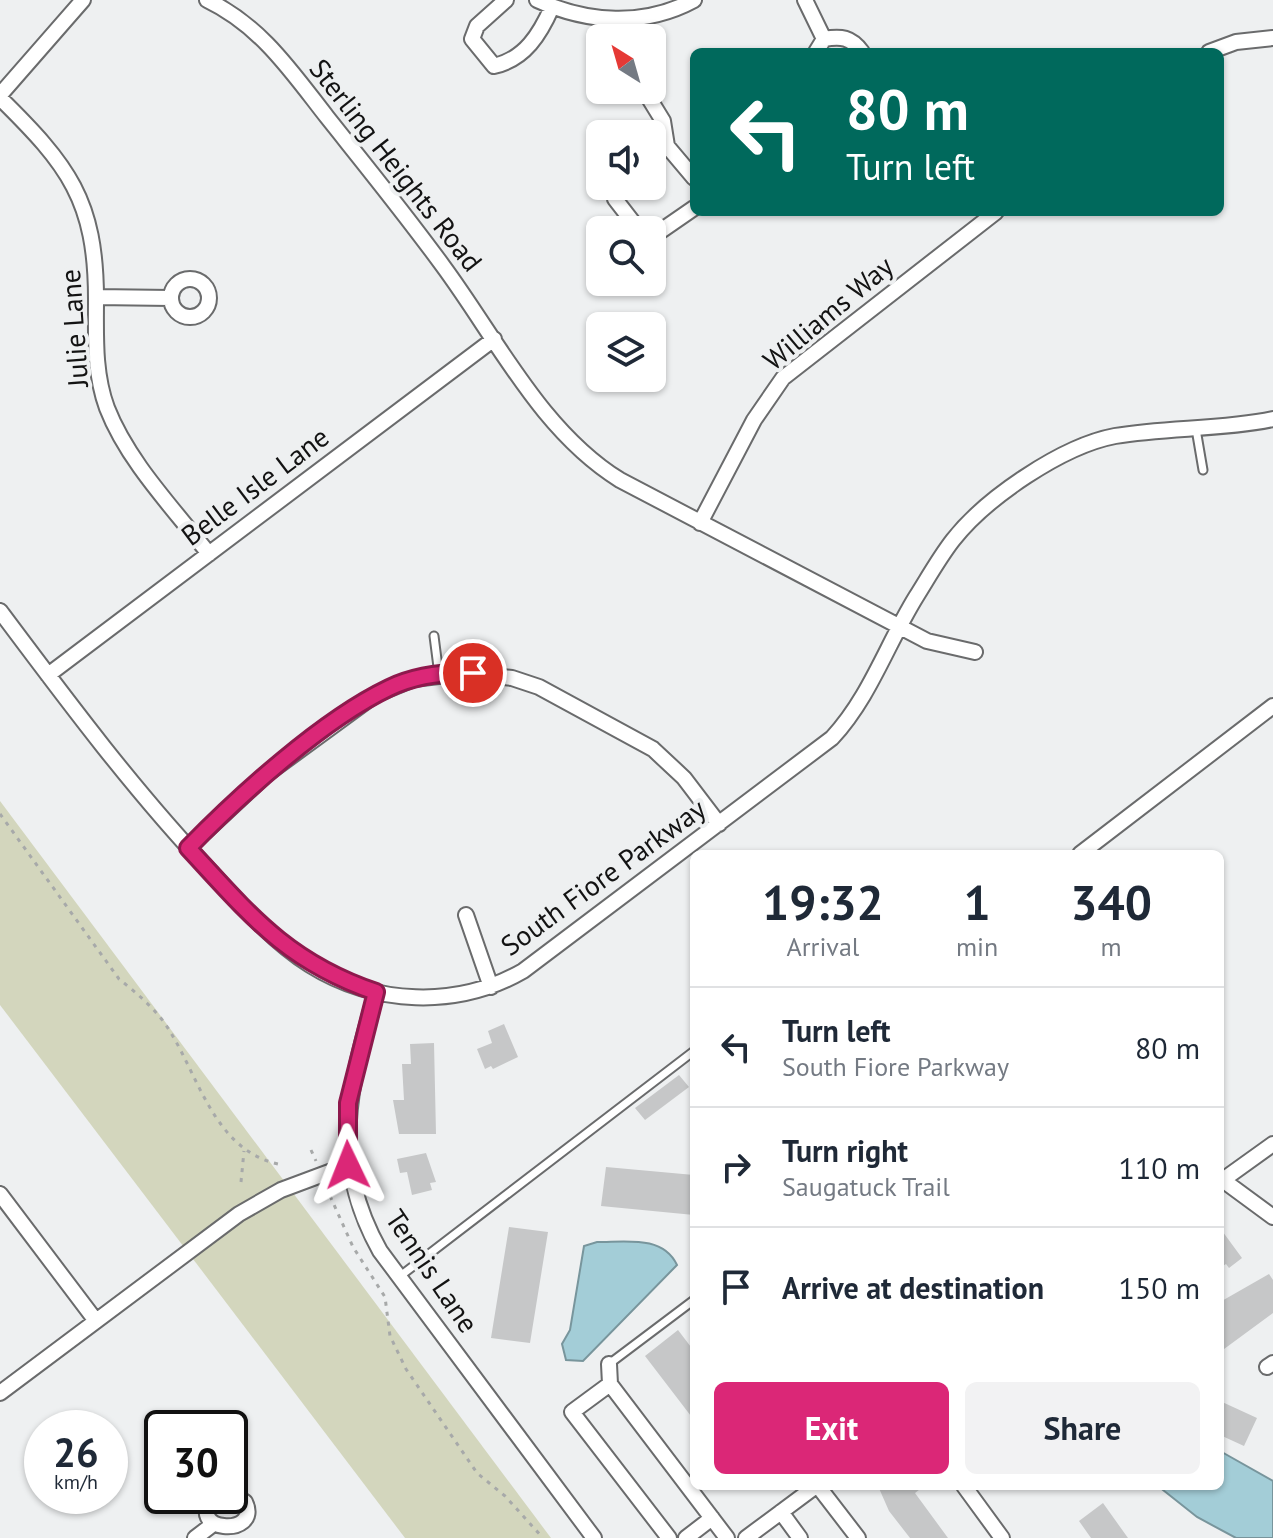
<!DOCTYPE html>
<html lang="en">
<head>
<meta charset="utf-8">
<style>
	:root { --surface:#fff; --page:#f2f2f3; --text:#1f2937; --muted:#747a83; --line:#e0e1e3; --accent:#db2777 }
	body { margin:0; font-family:"PT Sans",sans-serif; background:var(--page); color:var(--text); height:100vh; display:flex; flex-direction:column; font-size:30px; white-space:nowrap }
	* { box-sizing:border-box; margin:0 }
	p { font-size:26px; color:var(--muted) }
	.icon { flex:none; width:44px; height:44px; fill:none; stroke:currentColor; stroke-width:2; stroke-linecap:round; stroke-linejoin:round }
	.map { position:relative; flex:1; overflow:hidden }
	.side { position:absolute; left:690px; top:850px; width:534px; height:640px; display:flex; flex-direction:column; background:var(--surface); border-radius:12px; box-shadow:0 2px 6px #0004 }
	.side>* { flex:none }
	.guide { position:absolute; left:690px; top:48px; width:534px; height:168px; border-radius:12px; box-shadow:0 2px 6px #0004; background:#00695c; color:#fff; overflow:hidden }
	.needle { width:52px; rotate:323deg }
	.controls { position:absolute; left:586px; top:24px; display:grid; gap:16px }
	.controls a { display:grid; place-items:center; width:80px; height:80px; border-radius:12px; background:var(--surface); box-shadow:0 2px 6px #0004; font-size:40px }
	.speed { position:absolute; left:24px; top:1410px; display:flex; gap:16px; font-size:40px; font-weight:700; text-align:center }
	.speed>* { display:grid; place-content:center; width:104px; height:104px; border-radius:50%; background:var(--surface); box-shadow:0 2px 6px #0004; line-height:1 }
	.speed small { font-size:20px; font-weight:400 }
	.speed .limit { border:4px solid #111; border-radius:12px; background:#fff; color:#111 }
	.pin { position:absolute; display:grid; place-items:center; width:68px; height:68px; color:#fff; margin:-34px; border:4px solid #fff; border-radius:50%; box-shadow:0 2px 8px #0007 }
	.me { position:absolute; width:88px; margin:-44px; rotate:358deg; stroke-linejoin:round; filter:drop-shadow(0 0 6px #0008) }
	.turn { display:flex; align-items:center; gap:28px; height:168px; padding:0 24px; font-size:36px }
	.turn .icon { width:104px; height:104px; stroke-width:2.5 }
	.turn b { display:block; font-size:56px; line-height:68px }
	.eta { display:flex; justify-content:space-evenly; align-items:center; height:136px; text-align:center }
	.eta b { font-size:48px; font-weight:800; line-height:56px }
	.cta { display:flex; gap:16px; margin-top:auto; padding:16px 24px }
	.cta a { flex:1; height:92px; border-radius:12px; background:var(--accent); color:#fff; font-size:32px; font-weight:800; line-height:92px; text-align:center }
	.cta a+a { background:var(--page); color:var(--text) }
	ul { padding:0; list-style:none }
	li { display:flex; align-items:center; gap:24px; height:120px; padding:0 24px; border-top:2px solid var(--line) }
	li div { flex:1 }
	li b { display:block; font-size:30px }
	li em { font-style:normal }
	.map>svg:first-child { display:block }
</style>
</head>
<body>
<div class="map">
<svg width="1273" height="1538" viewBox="0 0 1273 1538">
	<rect width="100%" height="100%" fill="#eef0f1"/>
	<!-- green -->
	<path fill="#d3d6bd" d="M0 801 551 1538H405L0 1005Z"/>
	<!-- water -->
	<path fill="#a3cdd7" stroke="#78959c" stroke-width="2" d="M597 1242C626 1242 663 1235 677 1265L583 1361 566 1360 562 1344 570 1330 584 1246Z
		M1220 1451 1273 1481V1538H1236L1197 1517 1158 1486H1220Z"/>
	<!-- building -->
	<path fill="#c6c7c8" d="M504 1024 518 1057 493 1069 491 1066 485 1069 477 1049 492 1043 488 1031Z
		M434 1043 436 1134H399L393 1100H404L402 1064H411L410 1044Z
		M679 1075 689 1087 645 1120 635 1108Z
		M426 1153 436 1182 430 1183 432 1190 412 1195 407 1172 400 1173 397 1159Z
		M606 1167 694 1175V1215L601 1206Z
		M509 1227 548 1232 530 1343 491 1338Z
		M1220 1228 1242 1258 1229 1268 1226 1264 1220 1268Z
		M1269 1274 1273 1280V1313L1220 1352V1302Z
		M678 1330 694 1351V1420L645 1356Z
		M1220 1401 1257 1418 1244 1446 1220 1435Z
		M878 1486H924L915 1493 948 1538H910L889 1511Z
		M1103 1503 1128 1538H1091L1079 1521Z"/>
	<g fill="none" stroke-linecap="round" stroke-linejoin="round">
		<!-- lane casing -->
		<g stroke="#6a6b6c" stroke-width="11">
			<path id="lane" d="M1196 429 1203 470
				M434 636 439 675
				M399 1277 694 1051
				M609 1364 694 1300"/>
		</g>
		<!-- street casing -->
		<g stroke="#6a6b6c" stroke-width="18">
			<path id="street" d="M207 0C261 26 291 71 327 117 366 166 406 215 443 266 497 339 541 431 620 480L927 641 975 652
				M506 0 477 26 472 39 494 66C525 59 540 34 552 7
				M537 0C587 23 644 27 694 0
				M805 0 824 39
				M624 38 626 19
				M816 52 824 39C841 36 851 37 862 52
				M1209 52 1236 42 1273 38
				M644 90 663 121 667 146 694 178
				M0 95 83 0
				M0 98C68 165 96 200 96 299 96 336 94 373 107 408 128 462 174 509 209 554
				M652 158 667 146
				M618 186 615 199 639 230
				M652 237 694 208
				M171 298a19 19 0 1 1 38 0a19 19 0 1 1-38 0Z
				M96 297 171 298
				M700 523 754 420 783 378 996 212
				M0 611C68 702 135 792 213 874 243 907 272 941 310 965 374 1005 457 1009 523 971L832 738C870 697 887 644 916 597 928 578 939 558 953 540 986 498 1062 446 1115 436 1167 427 1221 430 1273 419
				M48 675 494 339
				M188 848 267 774 375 695 414 679 463 673 512 678 539 687 653 749 684 778 719 824
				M1080 854 1273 706
				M466 915 491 987
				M376 992C349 1088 329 1160 380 1251L594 1538
				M1220 1178 1273 1217
				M1220 1182 1273 1144
				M0 1194 96 1321
				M609 1364 610 1384
				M1267 1367 1273 1363
				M0 1393 239 1214 281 1190 348 1165
				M818 1486 858 1538
				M964 1486 1002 1538
				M216 1496C180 1532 263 1538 245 1502L230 1492
				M781 1512 800 1538
				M195 1538 212 1525
				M669 1538 572 1412 610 1384 727 1538
				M686 1538 712 1518
				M746 1538 816 1486"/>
		</g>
		<!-- path -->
		<path stroke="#a7a9a9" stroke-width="3" stroke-dasharray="4 6" stroke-linecap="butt" d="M0 814 119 979C138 994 159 1012 171 1033 200 1081 216 1150 278 1164
			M311 1150 316 1161
			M241 1182 244 1151
			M326 1187 353 1247 385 1297 390 1336 406 1369 477 1473 505 1496 543 1538"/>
		<!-- lane -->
		<use href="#lane" stroke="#fff" stroke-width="7"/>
		<!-- street -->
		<use href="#street" stroke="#fff" stroke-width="14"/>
	</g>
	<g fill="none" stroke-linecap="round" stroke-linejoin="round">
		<!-- route casing -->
		<g stroke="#8e194d" stroke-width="20">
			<path id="route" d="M348 1165V1103L376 992C287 962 249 914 188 848 240 795 322 720 389 688 414 676 445 672 473 673"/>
		</g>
		<!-- route -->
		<use href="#route" stroke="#db2777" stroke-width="14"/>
	</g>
	<g text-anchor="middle" stroke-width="8" stroke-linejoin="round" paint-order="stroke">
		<!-- street labels -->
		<g font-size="28" fill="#131313" stroke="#eef0f1">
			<text transform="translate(396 165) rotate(52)" y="10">Sterling Heights Road</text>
			<text transform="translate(828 313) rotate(-40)" y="10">Williams Way</text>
			<text transform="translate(74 328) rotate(-94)" y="10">Julie Lane</text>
			<text transform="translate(255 486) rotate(-37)" y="10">Belle Isle Lane</text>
			<text transform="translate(603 877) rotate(-36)" y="10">South Fiore Parkway</text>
			<text transform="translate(432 1271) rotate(56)" y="10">Tennis Lane</text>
		</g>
	</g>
</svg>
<div class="controls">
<a><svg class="needle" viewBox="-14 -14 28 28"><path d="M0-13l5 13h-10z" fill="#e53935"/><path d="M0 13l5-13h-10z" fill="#747a83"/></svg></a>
<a><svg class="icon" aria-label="sound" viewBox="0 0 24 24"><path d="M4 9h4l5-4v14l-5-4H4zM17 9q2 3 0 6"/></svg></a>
<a><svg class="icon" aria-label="search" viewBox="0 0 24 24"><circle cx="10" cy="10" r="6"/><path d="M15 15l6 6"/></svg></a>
<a><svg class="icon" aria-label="layers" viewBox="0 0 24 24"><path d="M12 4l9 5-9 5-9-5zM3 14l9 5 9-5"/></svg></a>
</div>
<div class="speed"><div>26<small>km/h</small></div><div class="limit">30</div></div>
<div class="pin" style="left:473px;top:673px;background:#d93025"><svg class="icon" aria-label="arrive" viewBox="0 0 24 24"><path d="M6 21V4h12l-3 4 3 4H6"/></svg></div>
<svg class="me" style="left:348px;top:1165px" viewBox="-20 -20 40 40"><path d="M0-17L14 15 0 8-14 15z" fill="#db2777" stroke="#fff" stroke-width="4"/></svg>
<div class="guide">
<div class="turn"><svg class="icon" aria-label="left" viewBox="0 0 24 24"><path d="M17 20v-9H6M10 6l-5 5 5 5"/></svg><div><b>80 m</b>Turn left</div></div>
</div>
<section class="side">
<div class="eta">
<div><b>19:32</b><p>Arrival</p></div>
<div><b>1</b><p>min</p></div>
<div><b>340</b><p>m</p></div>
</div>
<ul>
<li><svg class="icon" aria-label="left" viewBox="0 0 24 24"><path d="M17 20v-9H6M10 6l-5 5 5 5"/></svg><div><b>Turn left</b><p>South Fiore Parkway</p></div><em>80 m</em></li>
<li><svg class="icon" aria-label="right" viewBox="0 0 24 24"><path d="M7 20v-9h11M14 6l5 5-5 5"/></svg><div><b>Turn right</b><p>Saugatuck Trail</p></div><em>110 m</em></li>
<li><svg class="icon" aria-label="arrive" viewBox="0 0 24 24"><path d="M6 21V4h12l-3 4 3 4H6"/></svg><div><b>Arrive at destination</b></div><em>150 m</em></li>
</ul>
<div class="cta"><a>Exit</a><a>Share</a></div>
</section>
</div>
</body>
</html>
